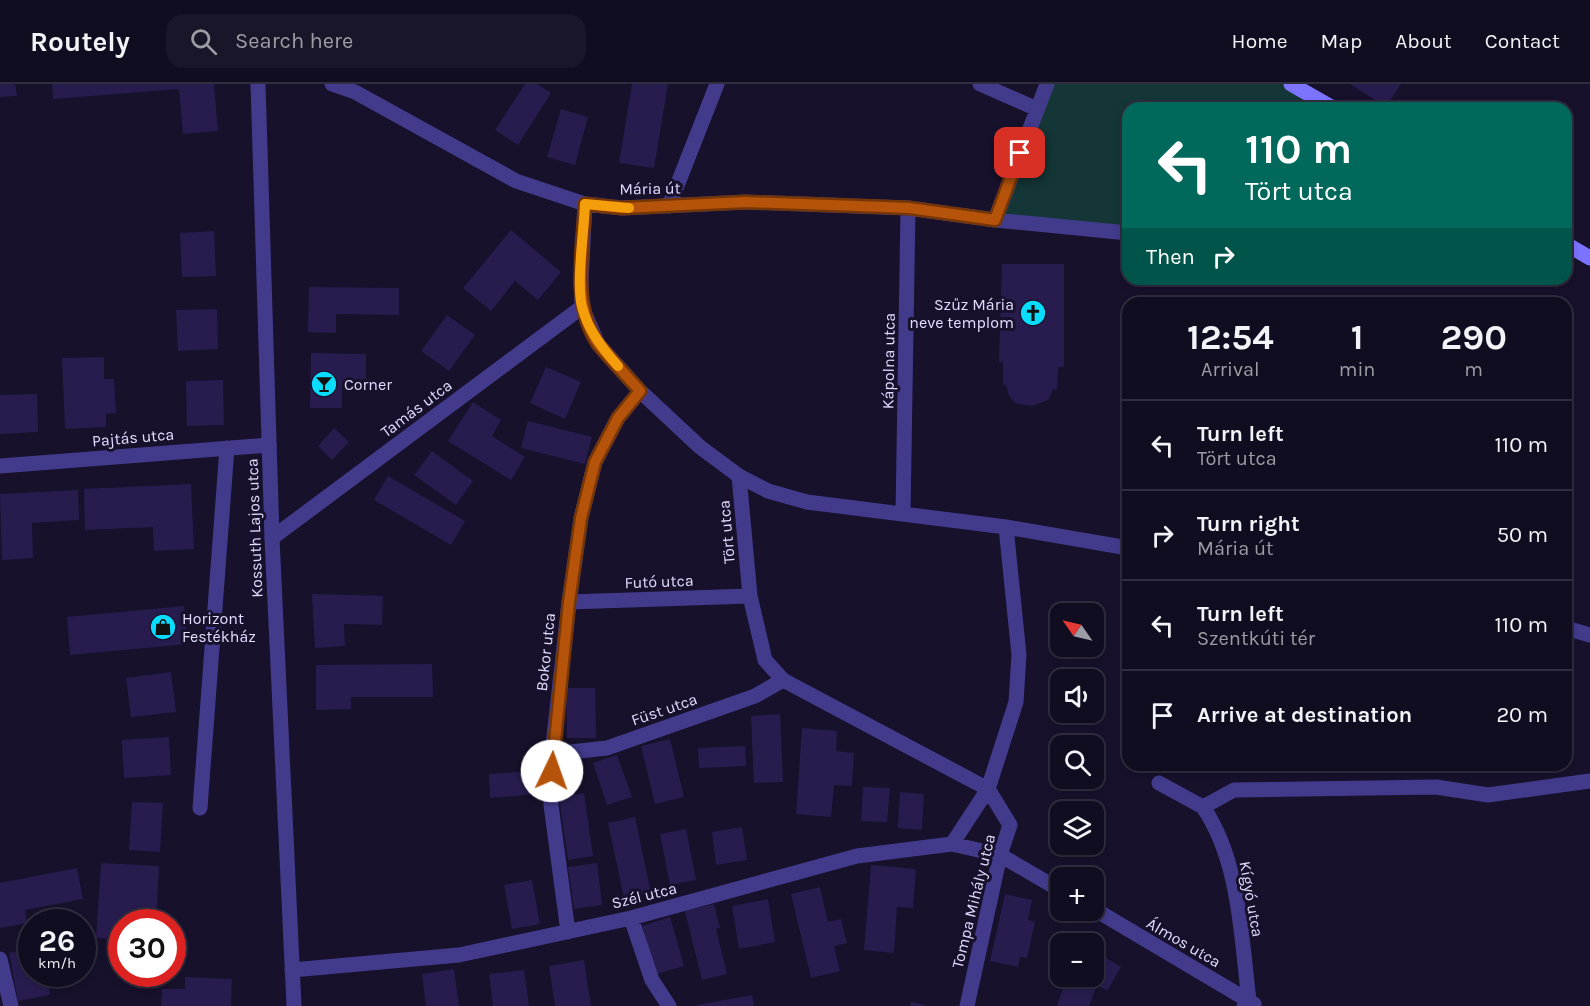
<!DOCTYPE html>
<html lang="en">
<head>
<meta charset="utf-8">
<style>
	:root { --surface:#110d21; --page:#1a162a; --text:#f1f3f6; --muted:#9c9ca5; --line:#302d3f }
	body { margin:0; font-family:Karla,sans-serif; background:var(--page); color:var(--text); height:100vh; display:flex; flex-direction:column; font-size:22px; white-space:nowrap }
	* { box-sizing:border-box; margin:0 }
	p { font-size:20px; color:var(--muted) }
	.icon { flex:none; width:33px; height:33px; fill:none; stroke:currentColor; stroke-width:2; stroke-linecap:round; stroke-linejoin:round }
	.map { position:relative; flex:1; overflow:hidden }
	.details { position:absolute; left:1122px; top:213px; width:450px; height:474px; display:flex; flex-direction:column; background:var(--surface); border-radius:18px; box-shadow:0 3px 9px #0003,0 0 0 2px var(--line) }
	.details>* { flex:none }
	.top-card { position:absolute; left:1122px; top:18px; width:450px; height:183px; border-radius:18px; box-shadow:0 3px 9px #0003,0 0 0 2px var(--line); background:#00695c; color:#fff; overflow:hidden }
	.needle { width:39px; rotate:304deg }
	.controls { position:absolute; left:1050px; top:519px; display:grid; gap:12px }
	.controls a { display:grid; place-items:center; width:54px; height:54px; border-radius:12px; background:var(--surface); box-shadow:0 3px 9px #0003,0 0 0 2px var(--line); font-size:30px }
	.speed { position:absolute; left:18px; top:825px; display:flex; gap:12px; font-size:30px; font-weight:700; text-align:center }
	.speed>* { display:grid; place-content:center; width:78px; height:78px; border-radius:50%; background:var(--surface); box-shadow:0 3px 9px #0003,0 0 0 2px var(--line); line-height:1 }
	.speed small { font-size:15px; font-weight:400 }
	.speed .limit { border:9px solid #d22; background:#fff; color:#111 }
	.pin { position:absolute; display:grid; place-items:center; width:51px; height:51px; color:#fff; margin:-26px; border-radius:12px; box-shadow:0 3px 9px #0006 }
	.me { position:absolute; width:66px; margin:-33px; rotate:3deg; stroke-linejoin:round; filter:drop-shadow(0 0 4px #0008) }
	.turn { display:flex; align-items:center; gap:21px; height:126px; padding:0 24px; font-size:27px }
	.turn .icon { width:78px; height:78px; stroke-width:2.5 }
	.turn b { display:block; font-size:42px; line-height:51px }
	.then { display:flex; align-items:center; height:57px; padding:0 24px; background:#0003; gap:12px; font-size:22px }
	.eta { display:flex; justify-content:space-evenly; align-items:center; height:102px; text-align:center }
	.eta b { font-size:36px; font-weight:700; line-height:42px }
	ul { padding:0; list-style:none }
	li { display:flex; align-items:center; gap:18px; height:90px; padding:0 24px; border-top:2px solid var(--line) }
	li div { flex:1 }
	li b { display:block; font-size:22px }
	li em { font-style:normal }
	header { display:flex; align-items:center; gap:36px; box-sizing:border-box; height:84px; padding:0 30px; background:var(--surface); border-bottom:2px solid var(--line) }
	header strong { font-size:28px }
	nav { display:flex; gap:33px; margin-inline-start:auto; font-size:21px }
	.search { width:420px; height:54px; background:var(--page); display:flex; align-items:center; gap:15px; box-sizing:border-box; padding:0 21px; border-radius:18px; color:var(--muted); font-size:22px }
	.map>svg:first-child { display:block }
</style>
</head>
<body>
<header>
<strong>Routely</strong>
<div class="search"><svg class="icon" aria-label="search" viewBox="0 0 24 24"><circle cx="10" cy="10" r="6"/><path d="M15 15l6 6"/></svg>Search here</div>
<nav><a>Home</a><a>Map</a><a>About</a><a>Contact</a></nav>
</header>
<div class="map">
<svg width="1590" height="922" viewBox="0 0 1590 922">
	<rect width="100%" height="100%" fill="#17112c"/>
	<!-- green -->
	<path fill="#143636" d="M1047 0H1291L1333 24H1128V149L995 136Z"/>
	<!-- building -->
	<path fill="#281c4e" d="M0 0H15L17 12 0 13Z
		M52 0H214L218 47 183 50 179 5 53 15Z
		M525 0H537L551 9 518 61 495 46Z
		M632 0H668L654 84 619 79Z
		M1350 0H1401L1386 23Z
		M561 25 588 33 575 81 547 73Z
		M511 146 561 188 538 216 515 197 491 227 463 204Z
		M214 147 216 192 182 193 180 149Z
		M1002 180H1064V283H1058L1057 305 1053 306 1048 316 1032 322 1015 319 1009 312 1006 301 1003 300V278H999Z
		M309 203 399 204V231L336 230V249L308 248Z
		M217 225 218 265 178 267 176 226Z
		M447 231 475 251 449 287 421 267Z
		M311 269 366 270V299H342V324H310Z
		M104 273V295H114L116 329 106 330V343L65 345 62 274Z
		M546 283 581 298 565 335 530 319Z
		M223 296 224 341 187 342 186 297Z
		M37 310 38 348 0 350V311Z
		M473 318 501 336 492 352 525 373 511 396 448 357Z
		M528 337 592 353 585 380 521 364Z
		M334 344 349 358 332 376 318 362Z
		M432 367 473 397 456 421 414 391Z
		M388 392 465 437 451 461 374 416Z
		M191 400 194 465 154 467 153 443 85 446 84 405Z
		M78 406 79 436 32 439 33 474 2 476 0 410Z
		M312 510 383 512 382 541 344 540 345 562 315 564Z
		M184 522 188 560 70 571 67 533Z
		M432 580 433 613H351V625L316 626V581Z
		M171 588 176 628 131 633 126 594Z
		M566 604H595L596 654H567Z
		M780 630 783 698 754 699 751 632Z
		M802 644 837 647 836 667 854 669 852 702 834 701 831 733 796 730Z
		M169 653 171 691 124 694 122 656Z
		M670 655 684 713 655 720 641 662Z
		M745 662 746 682 699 684 698 664Z
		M617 671 632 713 607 721 593 679Z
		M534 687 536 710 490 714 489 690Z
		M863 703 890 704 887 738 861 737Z
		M900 708 924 710 922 746 898 744Z
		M584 709 593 772 568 776 559 713Z
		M132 718 163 719 160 768 129 766Z
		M635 733 651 809 624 814 608 739Z
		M742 743 747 776 716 781 712 748Z
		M686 745 696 796 670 801 660 750Z
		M101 779 159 782 156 838H122V855L96 854Z
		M597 779 602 821 574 825 568 783Z
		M871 781 916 785 913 824 897 823 894 869 864 866Z
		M77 784 83 815 25 826 27 839 0 844V799Z
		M532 796 540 840 512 845 504 801Z
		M820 803 828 838 841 835 847 859 834 862 840 887 811 894 791 810Z
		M1005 810 1032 816 1028 836 1035 838 1027 874 1020 873 1018 883 990 877Z
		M768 815 775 858 739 865 732 822Z
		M714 820 720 844 716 845 727 890 702 896 685 827Z
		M670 833 684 882 656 890 642 842Z
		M32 864V890H46L50 911 18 917 9 869Z
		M1094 867 1121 883 1107 907 1097 901 1089 922H1057L1067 892H1094Z
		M584 876 591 922H555L549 882Z
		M454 885 459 922H426L422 890Z
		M524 886 529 922H493L489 890Z
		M185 893 232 895 231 922H161L162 905H185Z
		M752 911 754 922H697V921Z
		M911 918 925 921V922H910Z"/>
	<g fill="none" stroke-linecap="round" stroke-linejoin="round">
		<!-- minor -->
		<path stroke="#423b8c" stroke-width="15" d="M332 0 355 8 516 97 585 120 622 124 746 118 908 124 995 136 1128 149
			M980 0 1037 25
			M585 120 581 198 582 223 598 260 640 307 700 363 739 392 750 512 765 576 783 596 988 705 952 760
			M669 122 717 0
			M995 136 1047 0
			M0 382 269 361
			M739 392 768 407 807 418 1006 443 1128 464
			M903 430 908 124
			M272 454 582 223
			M569 518 750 512
			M1566 544 1590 551
			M552 670 607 664 755 612 783 596
			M1159 699 1203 723
			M200 724 227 364
			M1094 825 1254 920
			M631 834 652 896 669 922
			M568 848 551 721 552 670 569 518 581 434 595 378 618 334 640 307
			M0 875 11 922
			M292 886 459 871 631 834 857 772 952 760 1000 771 1060 806
			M967 922 1000 771 1010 741 988 705 1016 618 1019 571 1006 443
			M1244 922 1249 916C1241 853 1240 777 1203 723L1234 706 1436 703 1488 711 1590 697"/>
		<!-- tertiary -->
		<path stroke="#423b8c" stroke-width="15" d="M258 0 272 454 294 922"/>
		<!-- secondary -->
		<path stroke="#7c73ff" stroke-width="15" d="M1291 0 1333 24
			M1566 160 1590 174"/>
	</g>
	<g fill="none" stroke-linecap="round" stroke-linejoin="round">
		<!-- route casing -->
		<g stroke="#753606" stroke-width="15">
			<path id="route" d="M552 687 569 518 581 434 595 378 618 334 640 307C627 292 612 277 599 261 571 223 583 165 585 120L622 124 746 118 885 123 909 124 995 136 1020 69"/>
		</g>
		<!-- route -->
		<use href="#route" stroke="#b45309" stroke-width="10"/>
		<!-- slow -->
		<path stroke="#f59e0b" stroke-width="10" d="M618 282C603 265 588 246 582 223 576 199 584 147 585 120L629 124"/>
	</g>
	<!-- icons -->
	<defs>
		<g id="church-disc" transform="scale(1.35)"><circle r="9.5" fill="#08dcff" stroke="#17112c"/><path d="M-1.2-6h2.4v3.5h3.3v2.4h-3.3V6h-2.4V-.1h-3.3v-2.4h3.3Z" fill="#111"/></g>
		<g id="bar-disc" transform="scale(1.35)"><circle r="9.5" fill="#08dcff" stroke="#17112c"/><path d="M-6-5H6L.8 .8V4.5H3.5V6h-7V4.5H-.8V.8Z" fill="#111"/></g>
		<g id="shop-disc" transform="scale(1.35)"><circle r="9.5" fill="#08dcff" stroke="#17112c"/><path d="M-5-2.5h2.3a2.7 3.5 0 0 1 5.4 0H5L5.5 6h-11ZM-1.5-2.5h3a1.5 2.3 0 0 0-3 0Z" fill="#111"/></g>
	</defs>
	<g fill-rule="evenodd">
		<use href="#church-disc" x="1033" y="229"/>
		<use href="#bar-disc" x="324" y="300"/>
		<use href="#shop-disc" x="163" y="543"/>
	</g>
	<g text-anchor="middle" stroke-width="6" stroke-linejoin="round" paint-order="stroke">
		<!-- street labels -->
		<g font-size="16" fill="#e2dcff" stroke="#17112c">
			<text transform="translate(650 104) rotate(-1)" y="6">Mária út</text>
			<text transform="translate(888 277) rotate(-89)" y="6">Kápolna utca</text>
			<text transform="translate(416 324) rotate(-37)" y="6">Tamás utca</text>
			<text transform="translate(133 353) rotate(-5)" y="6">Pajtás utca</text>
			<text transform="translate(254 444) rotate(-92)" y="6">Kossuth Lajos utca</text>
			<text transform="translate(726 448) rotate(-95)" y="6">Tört utca</text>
			<text transform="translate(659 497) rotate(-2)" y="6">Futó utca</text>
			<text transform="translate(545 568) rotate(-84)" y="6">Bokor utca</text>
			<text transform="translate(664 625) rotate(-19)" y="6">Füst utca</text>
			<text transform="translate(644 811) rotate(-14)" y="6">Szél utca</text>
			<text transform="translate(1252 815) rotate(80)" y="6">Kígyó utca</text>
			<text transform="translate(973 817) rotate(-76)" y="6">Tompa Mihály utca</text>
			<text transform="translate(1184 858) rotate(30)" y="6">Álmos utca</text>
		</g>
		<!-- poi labels -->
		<g font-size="16" fill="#e2dcff" stroke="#17112c" text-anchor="start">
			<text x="1014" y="226" text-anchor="end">Szűz Mária<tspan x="1014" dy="18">neve templom</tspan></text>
			<text x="344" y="306">Corner</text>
			<text x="182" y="540">Horizont<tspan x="182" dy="18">Festékház</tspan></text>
		</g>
	</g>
</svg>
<div class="controls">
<a><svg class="needle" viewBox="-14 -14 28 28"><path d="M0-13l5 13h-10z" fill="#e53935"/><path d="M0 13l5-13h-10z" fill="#9c9ca5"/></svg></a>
<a><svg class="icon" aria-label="sound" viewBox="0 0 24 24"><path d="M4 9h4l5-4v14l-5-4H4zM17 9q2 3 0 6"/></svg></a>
<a><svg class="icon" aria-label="search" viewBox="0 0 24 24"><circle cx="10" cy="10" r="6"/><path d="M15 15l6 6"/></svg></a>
<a><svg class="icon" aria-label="layers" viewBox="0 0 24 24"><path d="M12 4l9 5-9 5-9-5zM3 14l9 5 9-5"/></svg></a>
<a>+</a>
<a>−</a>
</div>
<div class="speed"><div>26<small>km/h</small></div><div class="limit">30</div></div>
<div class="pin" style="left:1020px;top:69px;background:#d93025"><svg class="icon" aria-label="arrive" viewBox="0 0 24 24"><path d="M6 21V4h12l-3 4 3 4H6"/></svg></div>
<svg class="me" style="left:552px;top:687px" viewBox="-20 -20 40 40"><circle r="19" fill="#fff"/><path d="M0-13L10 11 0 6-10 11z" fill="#b45309"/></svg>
<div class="top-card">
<div class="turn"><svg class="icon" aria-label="left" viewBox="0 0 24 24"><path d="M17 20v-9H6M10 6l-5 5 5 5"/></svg><div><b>110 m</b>Tört utca</div></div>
<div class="then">Then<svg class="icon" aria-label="right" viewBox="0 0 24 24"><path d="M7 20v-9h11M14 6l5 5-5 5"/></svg></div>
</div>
<section class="details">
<div class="eta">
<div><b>12:54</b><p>Arrival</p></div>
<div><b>1</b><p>min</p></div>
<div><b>290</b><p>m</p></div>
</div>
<ul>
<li><svg class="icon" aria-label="left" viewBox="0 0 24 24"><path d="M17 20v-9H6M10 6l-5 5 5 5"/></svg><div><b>Turn left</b><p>Tört utca</p></div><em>110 m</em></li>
<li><svg class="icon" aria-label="right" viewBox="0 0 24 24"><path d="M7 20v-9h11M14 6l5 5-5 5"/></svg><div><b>Turn right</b><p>Mária út</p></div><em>50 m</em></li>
<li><svg class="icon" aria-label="left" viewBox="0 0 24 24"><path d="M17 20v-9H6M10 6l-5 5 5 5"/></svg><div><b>Turn left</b><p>Szentkúti tér</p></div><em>110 m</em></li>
<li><svg class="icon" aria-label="arrive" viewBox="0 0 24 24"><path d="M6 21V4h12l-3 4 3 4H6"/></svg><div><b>Arrive at destination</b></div><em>20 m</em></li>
</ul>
</section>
</div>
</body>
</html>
